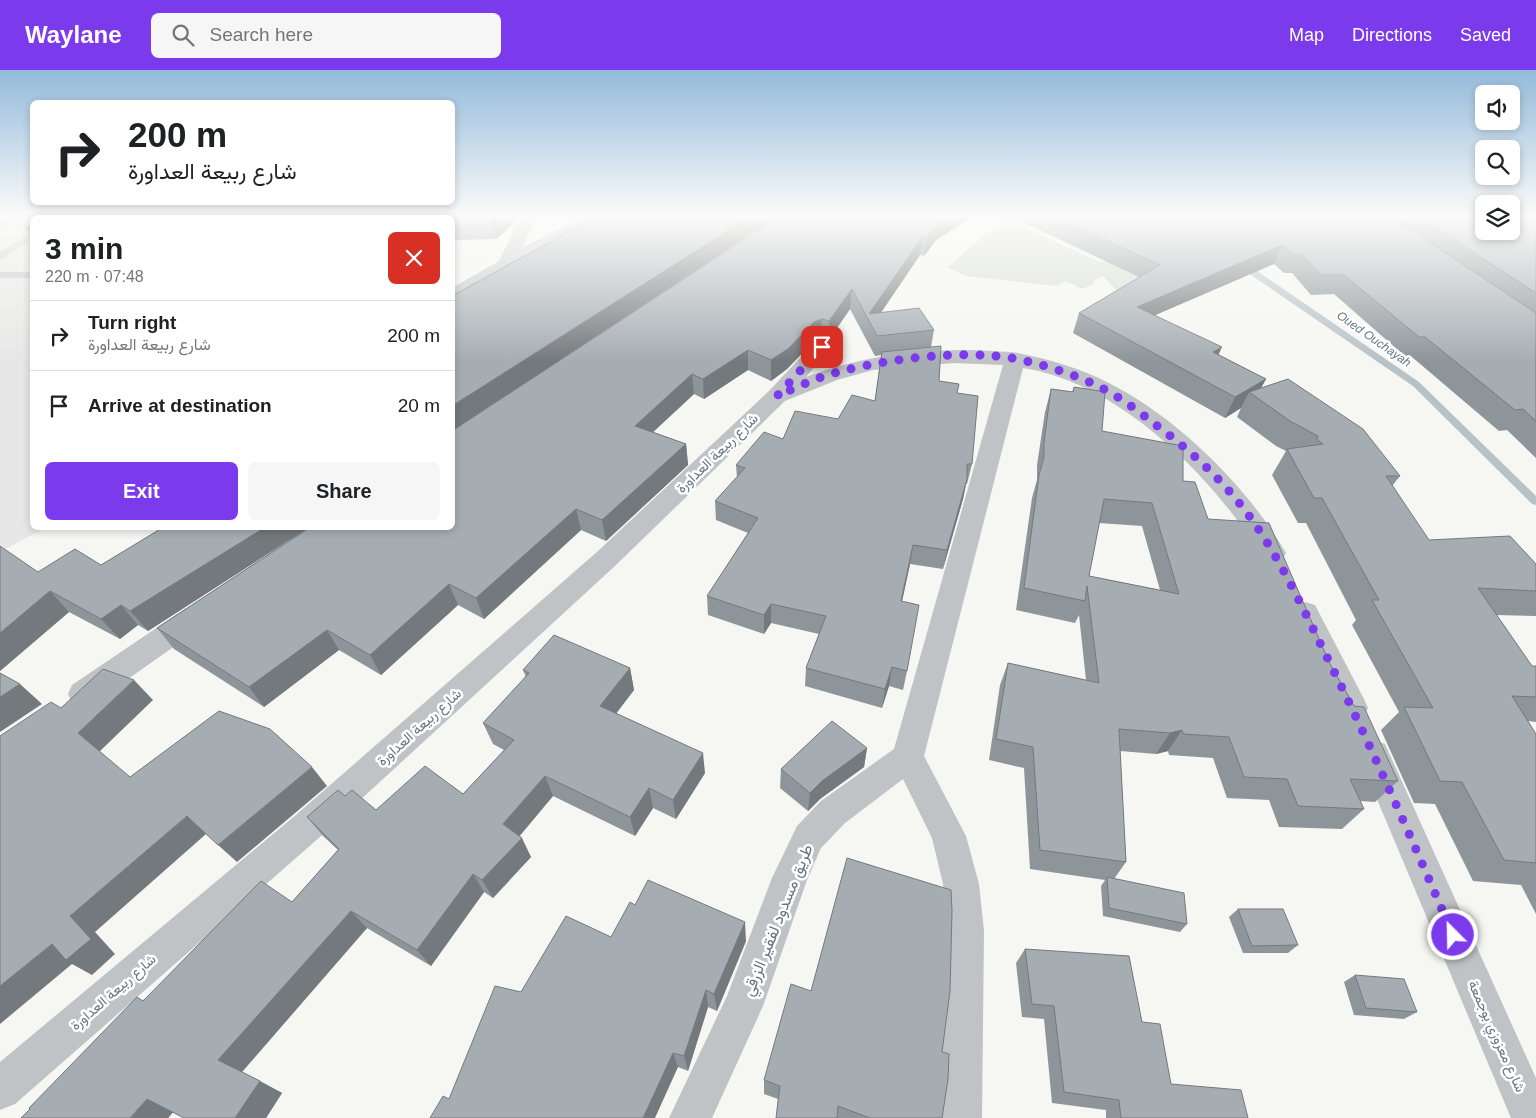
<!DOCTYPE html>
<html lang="en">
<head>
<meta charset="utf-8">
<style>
	:root { --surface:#fff; --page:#f6f6f6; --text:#202124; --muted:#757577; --line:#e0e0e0; --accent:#7c3aed }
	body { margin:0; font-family:Helvetica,Vazirmatn,sans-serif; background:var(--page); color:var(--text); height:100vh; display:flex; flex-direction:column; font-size:19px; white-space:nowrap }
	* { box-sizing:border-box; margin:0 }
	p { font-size:16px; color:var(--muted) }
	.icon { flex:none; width:28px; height:28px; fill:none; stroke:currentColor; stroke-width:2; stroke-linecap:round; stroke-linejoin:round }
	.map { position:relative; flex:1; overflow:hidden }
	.details { position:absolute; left:30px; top:145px; width:425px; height:315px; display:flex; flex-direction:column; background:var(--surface); border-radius:8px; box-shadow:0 2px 8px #0003 }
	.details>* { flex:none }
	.top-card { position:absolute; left:30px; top:30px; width:425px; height:105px; border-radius:8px; box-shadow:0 2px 8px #0003; background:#fff; color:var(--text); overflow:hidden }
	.tools { position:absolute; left:1475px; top:15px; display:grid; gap:10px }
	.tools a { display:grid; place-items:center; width:45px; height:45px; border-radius:8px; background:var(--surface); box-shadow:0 2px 8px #0003; font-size:25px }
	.pin { position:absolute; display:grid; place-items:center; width:42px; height:42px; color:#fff; margin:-21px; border-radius:10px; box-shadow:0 2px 8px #0006 }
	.me { position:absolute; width:55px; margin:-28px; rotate:337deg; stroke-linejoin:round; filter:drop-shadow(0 0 4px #0008) }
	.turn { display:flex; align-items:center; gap:18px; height:105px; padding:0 15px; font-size:22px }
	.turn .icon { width:65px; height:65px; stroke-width:2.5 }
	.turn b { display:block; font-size:35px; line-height:42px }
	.round { display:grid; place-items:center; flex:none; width:52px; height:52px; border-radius:8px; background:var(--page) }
	.overview { display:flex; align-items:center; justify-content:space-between; height:85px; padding:0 15px }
	h1 { font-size:30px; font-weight:800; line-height:38px }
	.cta { display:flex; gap:10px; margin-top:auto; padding:10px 15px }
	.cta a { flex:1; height:58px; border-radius:8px; background:var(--accent); color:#fff; font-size:20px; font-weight:800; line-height:58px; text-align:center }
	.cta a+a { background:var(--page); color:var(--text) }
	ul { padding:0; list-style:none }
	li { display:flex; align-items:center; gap:15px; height:70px; padding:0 15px; border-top:1px solid var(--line) }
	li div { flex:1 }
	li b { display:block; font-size:19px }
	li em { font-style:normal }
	header { display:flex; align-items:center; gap:30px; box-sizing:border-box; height:70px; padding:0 25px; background:var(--accent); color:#fff }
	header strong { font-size:24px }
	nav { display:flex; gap:28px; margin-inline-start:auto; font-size:18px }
	.search { width:350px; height:45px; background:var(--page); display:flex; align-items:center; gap:12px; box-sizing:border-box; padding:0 18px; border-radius:8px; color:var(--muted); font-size:19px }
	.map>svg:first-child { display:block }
</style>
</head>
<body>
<header>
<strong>Waylane</strong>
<div class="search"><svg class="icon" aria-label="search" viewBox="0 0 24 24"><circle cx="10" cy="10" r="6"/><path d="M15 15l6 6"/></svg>Search here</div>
<nav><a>Map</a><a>Directions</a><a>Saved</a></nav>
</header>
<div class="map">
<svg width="1536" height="1048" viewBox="0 0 1536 1048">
	<rect width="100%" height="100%" fill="#f6f6f2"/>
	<!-- built -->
	<path fill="#e6e7e6" d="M0 146H327L325 148H32V458H45L0 482Z"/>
	<!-- green -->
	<path fill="#d5dbd2" d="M1008 150 1100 192 1113 190 1153 202 1140 228 1116 220 1103 206 1093 211 1094 214 1082 219 1066 211 1056 216 965 206 948 197 981 168Z"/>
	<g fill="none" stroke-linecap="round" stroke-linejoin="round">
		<!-- stream -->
		<path fill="#b7c2c7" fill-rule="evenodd" d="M1238 192H1244L1419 312 1536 426V435L1532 434 1413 316 1238 196Z"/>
		<!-- service -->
		<path fill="#bfc3c6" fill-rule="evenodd" d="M10 146H21L0 159V152Z
			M306 146H316L304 148Z
			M32 163V170L0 190V182Z
			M0 202H32V208H0Z"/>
		<!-- minor -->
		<path fill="#bfc3c6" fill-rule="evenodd" d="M359 146H376L358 148Z
			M521 146H537L522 178 585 146H605L603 149 512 198 459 230 452 232V218L499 191Z
			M821 271 828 273 831 277 806 307C865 285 929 277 992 281 1000 282 1010 281 1018 283 1047 289 1080 298 1107 312 1177 347 1247 416 1286 483L1282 490 1273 492 1264 490C1215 408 1120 313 1023 298L924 686 966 766 979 814 984 861 982 1048H940L946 861 943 814 932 768 903 709 845 753 821 778 807 810 763 936 712 1048H669L727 926 772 808 797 756 821 731 894 679 1003 295 954 293 873 300 837 310 785 331 616 495 321 766 15 1034 0 1040V992L297 744 598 481 769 321 814 273Z
			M1305 532 1315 535 1364 629 1368 638 1364 647 1353 651 1342 647 1291 543 1295 535Z
			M196 535 206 538 210 546 206 554 94 633 83 636 72 633 68 624 72 615 186 538Z
			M1374 670 1385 674 1536 1008V1048H1511L1358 684 1363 674Z"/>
	</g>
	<!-- wall -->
	<path fill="#8e959a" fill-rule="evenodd" d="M518 146 515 152 496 169 452 170V148H390Z
		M780 146H973L936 170 924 186 920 185 881 242 934 260 931 277 939 311 957 323 972 394 967 414H966L963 429 943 499 910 494 902 531 907 601 903 620 889 616 882 638 805 616 806 598 819 564 771 553 764 564 708 545 707 526 748 463 716 450 715 431 737 407 736 395 783 369 838 349 875 331 881 285 875 286 850 239 828 271 820 269 813 272 787 299 771 311 748 300 704 329 694 324 653 362 686 374 688 395 606 471 581 460 484 549 458 535 381 605 339 580 264 637 174 579 157 558Z
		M1010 146H1536V388L1507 360 1499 361 1412 287H1406L1334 224 1311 225 1292 203H1284L1274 194 1155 245 1219 285 1266 309 1261 318 1400 406 1392 416 1429 470 1536 494V546L1496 545 1532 596H1536V652L1528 651 1536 664V844L1521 815 1473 811 1435 734 1414 733 1381 660 1399 642 1352 555 1356 550 1306 453H1298L1272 405 1286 381 1276 376 1237 347 1241 338 1225 348 1073 263 1079 243 1139 207Z
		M32 154V168L26 158Z
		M1074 317 1102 361 1183 411 1208 449 1329 592 1398 711 1375 732 1360 731 1364 739 1342 759 1279 757 1269 730 1227 728 1213 688 1169 685 1168 681 1156 684 1120 681 1126 792 1114 809 1187 854 1180 862 1103 846 1101 816 1105 810 1030 799 1024 698 989 690 1000 615 1008 593 1086 610 1079 545 1075 553 1016 540 1032 428 1037 410V395L1045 342 1051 319 1072 322ZM1099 453 1142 456 1160 520 1089 506Z
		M162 458H308L148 561 138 555 120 569 69 542 0 601 38 502 101 495Z
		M630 598 634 620 616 643 705 703 676 749 653 738 635 766 553 726 519 766 531 787 493 828 484 822 431 896 367 858 242 1002 282 1023 266 1048H185L173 1042 168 1048 143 930 292 832 338 780 323 766 307 747 345 726 376 740 463 724 504 680 493 674 483 653 526 607 523 600Z
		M867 678 864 697 820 729 808 741 780 718 781 699Z
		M635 835 746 871 717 941 708 937 688 1001 678 997 449 1029 521 922 611 867Z
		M1238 839 1298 875 1288 883H1243L1229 847Z
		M1025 879 1142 952 1171 1014 1248 1048H1106V1040L1052 1033 1044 949 1022 947 1016 893Z
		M1355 905 1417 942 1404 949 1354 945 1344 912Z
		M942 982V1048H776L778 1029 764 1024V1010Z"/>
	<!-- shaded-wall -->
	<path fill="#74797d" d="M214 146H264L263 148H212Z
		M491 146H518L515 152 496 169Z
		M751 146H779L452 361V336Z
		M948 146H973L936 170 924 186 927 167 939 152Z
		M923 166 920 185 872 256 869 244Z
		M1282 175 1274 194 1130 256 1137 237Z
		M852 219 850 239 828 271 829 251Z
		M822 249 820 269 813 272 787 299 771 311V290L814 252Z
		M1222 277 1213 297V282Z
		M748 280V300L704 329 703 309Z
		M692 304 694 324 638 376 635 356Z
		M1266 309 1256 327 1249 322 1241 338 1225 348 1235 327Z
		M686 374 688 395 606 471 602 450Z
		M967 409 963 429 943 499 947 480Z
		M576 439 581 460 484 549 476 528Z
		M264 458H308L148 561 130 541Z
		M913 475 910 494 898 550 901 531Z
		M449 514 458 535 381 605 370 585Z
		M50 521 69 542 0 601V563Z
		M771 534V553L764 564V545Z
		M121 535 138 555 120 569 101 549Z
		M327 560 339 580 264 637 249 617Z
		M892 597 889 616 882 638 885 619Z
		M630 598 634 620 606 657 600 636Z
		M134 610 153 630 99 682 78 663Z
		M20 614 42 634 0 662V627Z
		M1182 660 1168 681 1156 684 1170 663Z
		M867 678 864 697 820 729 808 741 810 723 822 711Z
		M703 683 705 703 676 749 673 730Z
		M312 697 327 716 237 792 218 775Z
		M545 706 553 726 513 774 503 754Z
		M649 718 653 738 635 766 630 747Z
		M187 746 206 764 95 862 115 884 92 905 72 894 0 954V916L52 874 70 846Z
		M522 768 531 787 493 828 482 810Z
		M473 804 484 822 431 896 417 880Z
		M351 841 367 858 241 1003 218 990Z
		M745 852 746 871 717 941 714 924Z
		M706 920 708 937 688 1001 684 986Z
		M673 983 678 997 655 1048H643Z
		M260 1011 282 1023 266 1048H235Z
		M147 1029 175 1040 168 1048H130Z"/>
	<!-- building -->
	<path fill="#a5adb3" stroke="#74797d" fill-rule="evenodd" d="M44 146H214L212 148H41Z
		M391 146H491L390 148Z
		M602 146H751L452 336V226L559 167 587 152 590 153Z
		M780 146H948L939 152 927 167 923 166 869 244 919 238 934 260 877 266 852 219 829 251 822 249 814 252 788 279 771 290 748 280 703 309 692 304 635 356 686 374 602 450 576 439 476 528 449 514 370 585 327 560 249 617 157 558 309 458H452V361Z
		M1053 146H1390L1536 243V351L1523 339 1515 340 1425 267H1419L1344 205H1321L1301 184H1294L1282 175 1137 237 1222 277 1213 282 1266 309 1235 327 1079 243 1160 195Z
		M1417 146H1484V161H1511V146H1536V223Z
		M32 154V158H26Z
		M941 276 939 311 959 314 957 323 978 326 972 394H967V409L947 480 913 475 901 531 919 535 907 601 892 597 885 619 806 598 826 546 771 534 764 545 707 526 758 448 715 431 745 398 736 395 764 362 783 369 795 341 838 349 852 325 875 331 882 282Z
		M1288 309 1363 359 1400 406H1386L1429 470 1510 466 1536 494V521L1478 518 1532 596H1536V627L1512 626 1536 664V793L1504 790 1462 712 1440 711 1404 637 1433 638 1372 530H1379L1322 428H1314L1287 379 1323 374 1317 370 1318 366 1290 351 1249 322Z
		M1074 317 1105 322 1102 361 1183 376V411L1195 412 1208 449 1269 453 1329 592 1354 636 1364 637 1398 711 1350 709 1364 739 1298 736 1287 709 1244 707 1229 667 1183 664 1182 660 1170 663 1119 659 1126 792 1040 780 1033 677 996 669 1008 593 1099 613 1087 516 1085 531 1024 518 1039 405 1044 387V372L1051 319 1073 322ZM1104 429 1152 433 1179 524 1089 506Z
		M162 458H264L130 541 121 535 101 549 50 521 0 563V476L38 502 75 479 101 495Z
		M554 565 630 598 600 636 703 683 673 730 649 718 630 747 545 706 503 754 522 768 482 810 473 804 417 880 351 841 218 990 260 1011 235 1048H184L147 1029 130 1048H21L30 1039 29 1038 137 927 143 931 261 811 292 832 339 779 307 747 338 720 345 726 352 720 376 740 425 696 463 724 514 670 483 653 529 603 523 600Z
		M103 599 134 610 78 663 130 707 219 641 270 659 312 697 218 775 187 746 70 846 91 869 66 890 52 874 0 916V666L51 632 61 638Z
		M0 603 20 614 0 627Z
		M832 651 867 678 822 711 810 723 781 699Z
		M847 788 951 820 952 841 950 921 942 982 949 984 948 1009 942 1048H870L838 1036 837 1048H776L780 1016 764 1010 791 914 811 921Z
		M1107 807 1184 823 1187 854 1109 838Z
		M648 810 745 852 714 924 706 920 684 986 673 983 643 1048H430L443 1026 449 1029 495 916 521 922 566 846 611 867 630 832 635 835Z
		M1238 839H1283L1298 875 1252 876Z
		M1025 879 1129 886 1142 952 1160 954 1171 1014 1241 1020 1248 1048H1121L1119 1030 1064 1022 1054 936 1032 934Z
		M1355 905 1404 909 1417 942 1366 938Z"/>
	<!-- sky -->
	<linearGradient id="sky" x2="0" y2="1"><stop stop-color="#94badb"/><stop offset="0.5" stop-color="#fbfbf9"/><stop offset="1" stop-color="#fbfbf9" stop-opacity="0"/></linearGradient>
	<rect width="1536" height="292" fill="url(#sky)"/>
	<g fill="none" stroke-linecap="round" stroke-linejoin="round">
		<!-- route -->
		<path stroke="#7c3aed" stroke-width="9" stroke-dasharray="0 16.2" d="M822 277 777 326C791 320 805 313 819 308 871 290 963 278 1017 289 1045 295 1073 304 1098 316 1119 326 1138 341 1156 355 1187 378 1216 404 1240 434 1273 475 1297 526 1320 573 1368 669 1411 767 1453 865"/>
	</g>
	<g text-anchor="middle" stroke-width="5" stroke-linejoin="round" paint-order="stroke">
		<!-- far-water labels -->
		<g font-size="12" font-style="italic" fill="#61777f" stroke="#fff">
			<text transform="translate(1374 269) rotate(35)" y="4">Oued Ouchayah</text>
		</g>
		<!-- street labels -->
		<g font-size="14" fill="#657583" stroke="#fff">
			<text transform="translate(717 383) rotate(-44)" y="5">شارع ربيعة العداورة</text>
			<text transform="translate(419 657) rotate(-42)" y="5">شارع ربيعة العداورة</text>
			<text transform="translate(113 922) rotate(-41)" y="5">شارع ربيعة العداورة</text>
			<text transform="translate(1497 966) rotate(66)" y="5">شارع معزوزي بوجمعة</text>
		</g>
		<!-- near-street labels -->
		<g font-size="16" fill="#657583" stroke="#fff">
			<text transform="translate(777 850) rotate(-68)" y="6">طريق مسدود لفقير الزرقي</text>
		</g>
	</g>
</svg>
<div class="tools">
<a><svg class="icon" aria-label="sound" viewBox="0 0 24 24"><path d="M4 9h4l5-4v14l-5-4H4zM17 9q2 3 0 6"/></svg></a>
<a><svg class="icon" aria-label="search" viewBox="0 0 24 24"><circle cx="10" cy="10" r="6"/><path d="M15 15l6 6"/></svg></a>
<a><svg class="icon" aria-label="layers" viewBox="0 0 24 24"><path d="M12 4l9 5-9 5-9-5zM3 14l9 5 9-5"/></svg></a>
</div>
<div class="pin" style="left:822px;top:277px;background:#d93025"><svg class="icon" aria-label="arrive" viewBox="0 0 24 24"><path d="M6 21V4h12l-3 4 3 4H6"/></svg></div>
<svg class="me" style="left:1453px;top:865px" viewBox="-20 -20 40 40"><circle r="17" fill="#7c3aed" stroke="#fff" stroke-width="3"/><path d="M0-11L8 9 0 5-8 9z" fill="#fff"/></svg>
<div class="top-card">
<div class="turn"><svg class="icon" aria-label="right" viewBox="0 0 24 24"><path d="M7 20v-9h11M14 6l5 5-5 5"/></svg><div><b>200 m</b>شارع ربيعة العداورة</div></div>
</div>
<section class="details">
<div class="overview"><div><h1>3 min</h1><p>220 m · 07:48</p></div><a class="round" style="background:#d93025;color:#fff"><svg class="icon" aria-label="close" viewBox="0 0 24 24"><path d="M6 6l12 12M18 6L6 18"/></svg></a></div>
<ul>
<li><svg class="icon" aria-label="right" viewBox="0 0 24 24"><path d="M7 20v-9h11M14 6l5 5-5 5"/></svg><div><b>Turn right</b><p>شارع ربيعة العداورة</p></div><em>200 m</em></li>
<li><svg class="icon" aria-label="arrive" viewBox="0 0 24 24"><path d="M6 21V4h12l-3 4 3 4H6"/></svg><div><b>Arrive at destination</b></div><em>20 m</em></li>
</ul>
<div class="cta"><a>Exit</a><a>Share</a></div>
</section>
</div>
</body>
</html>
